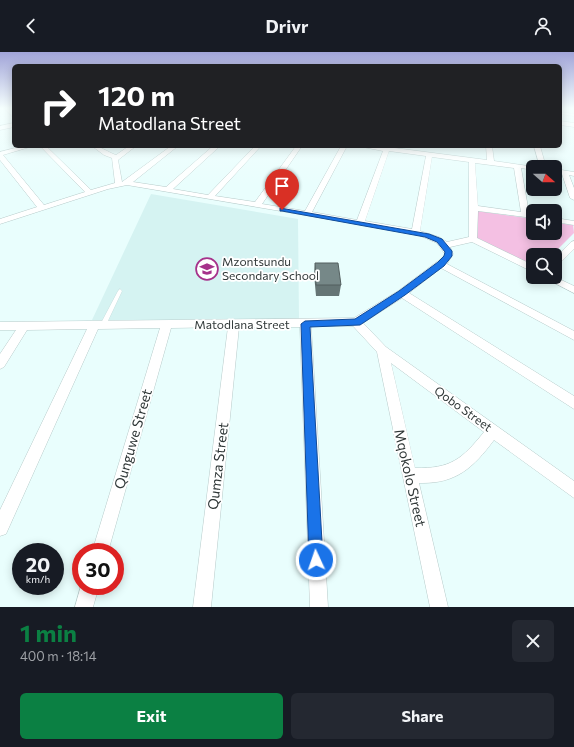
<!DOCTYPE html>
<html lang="en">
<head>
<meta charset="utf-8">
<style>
	:root { --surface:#171b24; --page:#242831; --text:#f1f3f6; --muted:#9ea1a6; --accent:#0b8043 }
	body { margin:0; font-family:Commissioner,sans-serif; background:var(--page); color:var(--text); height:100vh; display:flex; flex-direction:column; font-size:15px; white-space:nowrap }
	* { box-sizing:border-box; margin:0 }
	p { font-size:13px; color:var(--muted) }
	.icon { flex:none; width:22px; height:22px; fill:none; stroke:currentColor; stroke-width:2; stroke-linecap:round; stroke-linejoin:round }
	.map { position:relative; height:555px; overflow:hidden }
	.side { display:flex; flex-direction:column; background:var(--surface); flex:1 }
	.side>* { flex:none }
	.banner { position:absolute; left:12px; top:12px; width:550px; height:84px; border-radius:6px; box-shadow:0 2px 10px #0003; background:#202124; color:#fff; overflow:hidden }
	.needle { width:26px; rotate:111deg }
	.buttons { position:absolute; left:526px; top:108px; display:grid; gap:8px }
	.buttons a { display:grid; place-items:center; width:36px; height:36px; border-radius:6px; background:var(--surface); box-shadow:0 2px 10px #0003; font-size:20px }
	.speed { position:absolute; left:12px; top:491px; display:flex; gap:8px; font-size:20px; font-weight:700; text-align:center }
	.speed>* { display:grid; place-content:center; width:52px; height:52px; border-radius:50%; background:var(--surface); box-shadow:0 2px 10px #0003; line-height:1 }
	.speed small { font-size:10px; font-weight:400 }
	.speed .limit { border:6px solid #d22; background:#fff; color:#111 }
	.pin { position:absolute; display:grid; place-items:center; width:34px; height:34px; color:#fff; margin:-41px -17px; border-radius:50% 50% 50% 0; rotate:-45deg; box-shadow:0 0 4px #0007 }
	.pin .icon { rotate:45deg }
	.me { position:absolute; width:44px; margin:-22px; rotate:357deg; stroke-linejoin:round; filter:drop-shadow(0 0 3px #0008) }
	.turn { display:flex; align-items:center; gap:14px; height:84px; padding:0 20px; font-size:18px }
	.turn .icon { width:52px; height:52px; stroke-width:2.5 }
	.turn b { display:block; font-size:28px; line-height:34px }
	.round { display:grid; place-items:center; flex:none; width:42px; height:42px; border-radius:6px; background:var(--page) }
	.overview { display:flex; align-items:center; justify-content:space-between; height:68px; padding:0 20px }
	h1 { font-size:24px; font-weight:700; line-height:30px; color:var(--accent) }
	.action { display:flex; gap:8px; margin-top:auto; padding:8px 20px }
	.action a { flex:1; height:46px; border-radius:6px; background:var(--accent); color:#fff; font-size:16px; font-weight:700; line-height:46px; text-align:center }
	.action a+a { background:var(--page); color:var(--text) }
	header { display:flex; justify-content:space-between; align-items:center; height:52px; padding:0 20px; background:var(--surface); font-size:18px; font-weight:700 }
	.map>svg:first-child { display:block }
</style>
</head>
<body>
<header><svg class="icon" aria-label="back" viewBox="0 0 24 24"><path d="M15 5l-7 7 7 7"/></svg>Drivr<svg class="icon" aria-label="person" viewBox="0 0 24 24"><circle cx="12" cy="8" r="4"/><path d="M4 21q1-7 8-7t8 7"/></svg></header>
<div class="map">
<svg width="574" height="555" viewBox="0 0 574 555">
	<rect width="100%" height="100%" fill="#e9fefd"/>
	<!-- built -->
	<path fill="#d5f3f2" d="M151 142 298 167 299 269 92 268Z"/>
	<!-- green -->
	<path fill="#f4c0e3" d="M478 159 533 167V181H555V171L573 173 574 181 552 203H533V214L477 186Z"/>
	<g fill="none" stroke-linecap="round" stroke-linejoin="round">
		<!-- lane casing -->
		<g stroke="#b7cbca" stroke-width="0.5">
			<path id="lane" d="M560 60 574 62V64L560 62Z
				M120 237 122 239 106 273 105 274H101L100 273 118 239Z"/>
		</g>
		<!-- street casing -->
		<g stroke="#b7cbca" stroke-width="1">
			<path id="street" d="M4 56H10L14 61V66Z
				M560 69 574 71V75L560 73Z
				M14 71V75L0 78V74Z
				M23 94H33L3 103 44 153 85 140 40 94H46L91 138 115 131 112 106 104 103 92 94C101 94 107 100 116 103L129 94H136L118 108 122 130 171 94H178L133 130 166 135 213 94H220L173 137 208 143 255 94H261L215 144 255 150 296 94H302L262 152 305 159 341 94H347L312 160 357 168 383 99 358 94 387 95 487 108 486 94H492L494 109 535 115H533V118L521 116 529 161 533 162V166L478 159 477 186 533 213V220L472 190 450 195 453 202 447 212 574 279V288L441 216 409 241 574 344V357L402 246 363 271 386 295 574 429V446L494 388C473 416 456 432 419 431L448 555H430L377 300 353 274H311L328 555H310L300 275H239L211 555H193L228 275 171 276 108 500H92L160 276 98 277 6 482 0 484V458L87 277 27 278 4 315 0 317V302L16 278H0V270L354 266 398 239 442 206 445 202 437 191 416 182 127 133 108 137 0 172V167L37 155 0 108V100ZM389 99 426 104 412 177 365 169ZM432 105 469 110V185L447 190 439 185 420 179ZM475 111 514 116 521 160 478 154ZM391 311 484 380C462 407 451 417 415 416Z
				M534 94H540L546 115H540Z
				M555 117 574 120V124L569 123 574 136V148L570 146 562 122 555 121Z
				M555 166 574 169V173L555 170Z
				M574 189V197L558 213 555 214V206L571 190Z
				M543 225H555L574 234V241Z
				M81 534H99L93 555H75Z"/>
		</g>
		<!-- lane -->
		<use href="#lane" fill="#fff" fill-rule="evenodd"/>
		<!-- street -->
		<use href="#street" fill="#fff" fill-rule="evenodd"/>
	</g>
	<!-- wall -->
	<path fill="#657575" d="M315 211 341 233 339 244H316L314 222Z"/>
	<!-- building -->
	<path fill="#768888" stroke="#535f5f" d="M315 211H338L341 233H316Z"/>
	<!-- sky -->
	<linearGradient id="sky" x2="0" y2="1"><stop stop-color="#a1a4d8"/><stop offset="0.42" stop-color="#f5fffe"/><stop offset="1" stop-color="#f5fffe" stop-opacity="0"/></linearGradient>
	<rect width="574" height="134" fill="url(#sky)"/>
	<!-- route -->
	<path fill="#1a73e8" stroke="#114b97" d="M280 156 429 182 442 187 452 199V204L444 214 405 243 360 273 310 275 323 508 321 513 316 515 311 513 309 508 301 272 305 269 355 267 399 239 438 210 444 204 445 200 437 190 425 185 282 159H280Z"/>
	<!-- icons -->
	<defs>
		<g id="school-ring" transform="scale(1.15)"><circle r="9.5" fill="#fff" stroke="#a6328b" stroke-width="1.5"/><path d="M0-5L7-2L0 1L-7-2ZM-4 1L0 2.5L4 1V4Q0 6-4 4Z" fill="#a6328b"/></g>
	</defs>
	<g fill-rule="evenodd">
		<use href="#school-ring" x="207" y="217"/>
	</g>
	<g text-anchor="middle" stroke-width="3.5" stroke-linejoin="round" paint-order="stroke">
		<!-- poi labels -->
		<g font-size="12" fill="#303838" stroke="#fff" text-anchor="start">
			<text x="222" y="214">Mzontsundu<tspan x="222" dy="14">Secondary School</tspan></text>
		</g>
		<!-- street labels -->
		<g font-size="12" fill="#303838" stroke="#fff">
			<text x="242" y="277">Matodlana Street</text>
			<text transform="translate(463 357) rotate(36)" y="4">Qobo Street</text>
		</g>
		<!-- near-street labels -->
		<g font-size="14" fill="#303838" stroke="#fff">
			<text transform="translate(133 387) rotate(-74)" y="5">Qunguwe Street</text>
			<text transform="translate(218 414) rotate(-83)" y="5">Qumza Street</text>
			<text transform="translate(410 426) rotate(77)" y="5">Mqokolo Street</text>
		</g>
	</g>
</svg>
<div class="buttons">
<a><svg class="needle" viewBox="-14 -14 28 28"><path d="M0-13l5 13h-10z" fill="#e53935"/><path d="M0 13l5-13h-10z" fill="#9ea1a6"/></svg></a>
<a><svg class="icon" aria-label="sound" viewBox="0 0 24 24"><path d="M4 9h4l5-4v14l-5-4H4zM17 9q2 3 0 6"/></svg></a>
<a><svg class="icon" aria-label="search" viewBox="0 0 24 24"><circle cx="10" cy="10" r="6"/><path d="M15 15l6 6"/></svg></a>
</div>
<div class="speed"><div>20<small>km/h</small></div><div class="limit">30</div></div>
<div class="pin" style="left:282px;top:158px;background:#d93025"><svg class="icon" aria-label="arrive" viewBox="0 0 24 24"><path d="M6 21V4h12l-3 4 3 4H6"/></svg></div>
<svg class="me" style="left:316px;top:508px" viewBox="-20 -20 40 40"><circle r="17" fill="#1a73e8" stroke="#fff" stroke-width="3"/><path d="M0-11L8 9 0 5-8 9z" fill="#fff"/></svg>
<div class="banner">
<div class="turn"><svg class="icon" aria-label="right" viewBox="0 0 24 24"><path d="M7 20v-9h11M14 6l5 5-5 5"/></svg><div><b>120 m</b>Matodlana Street</div></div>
</div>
</div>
<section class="side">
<div class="overview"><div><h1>1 min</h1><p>400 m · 18:14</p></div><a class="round"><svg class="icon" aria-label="close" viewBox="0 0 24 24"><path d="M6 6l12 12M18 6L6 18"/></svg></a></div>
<div class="action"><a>Exit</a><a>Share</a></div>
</section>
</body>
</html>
